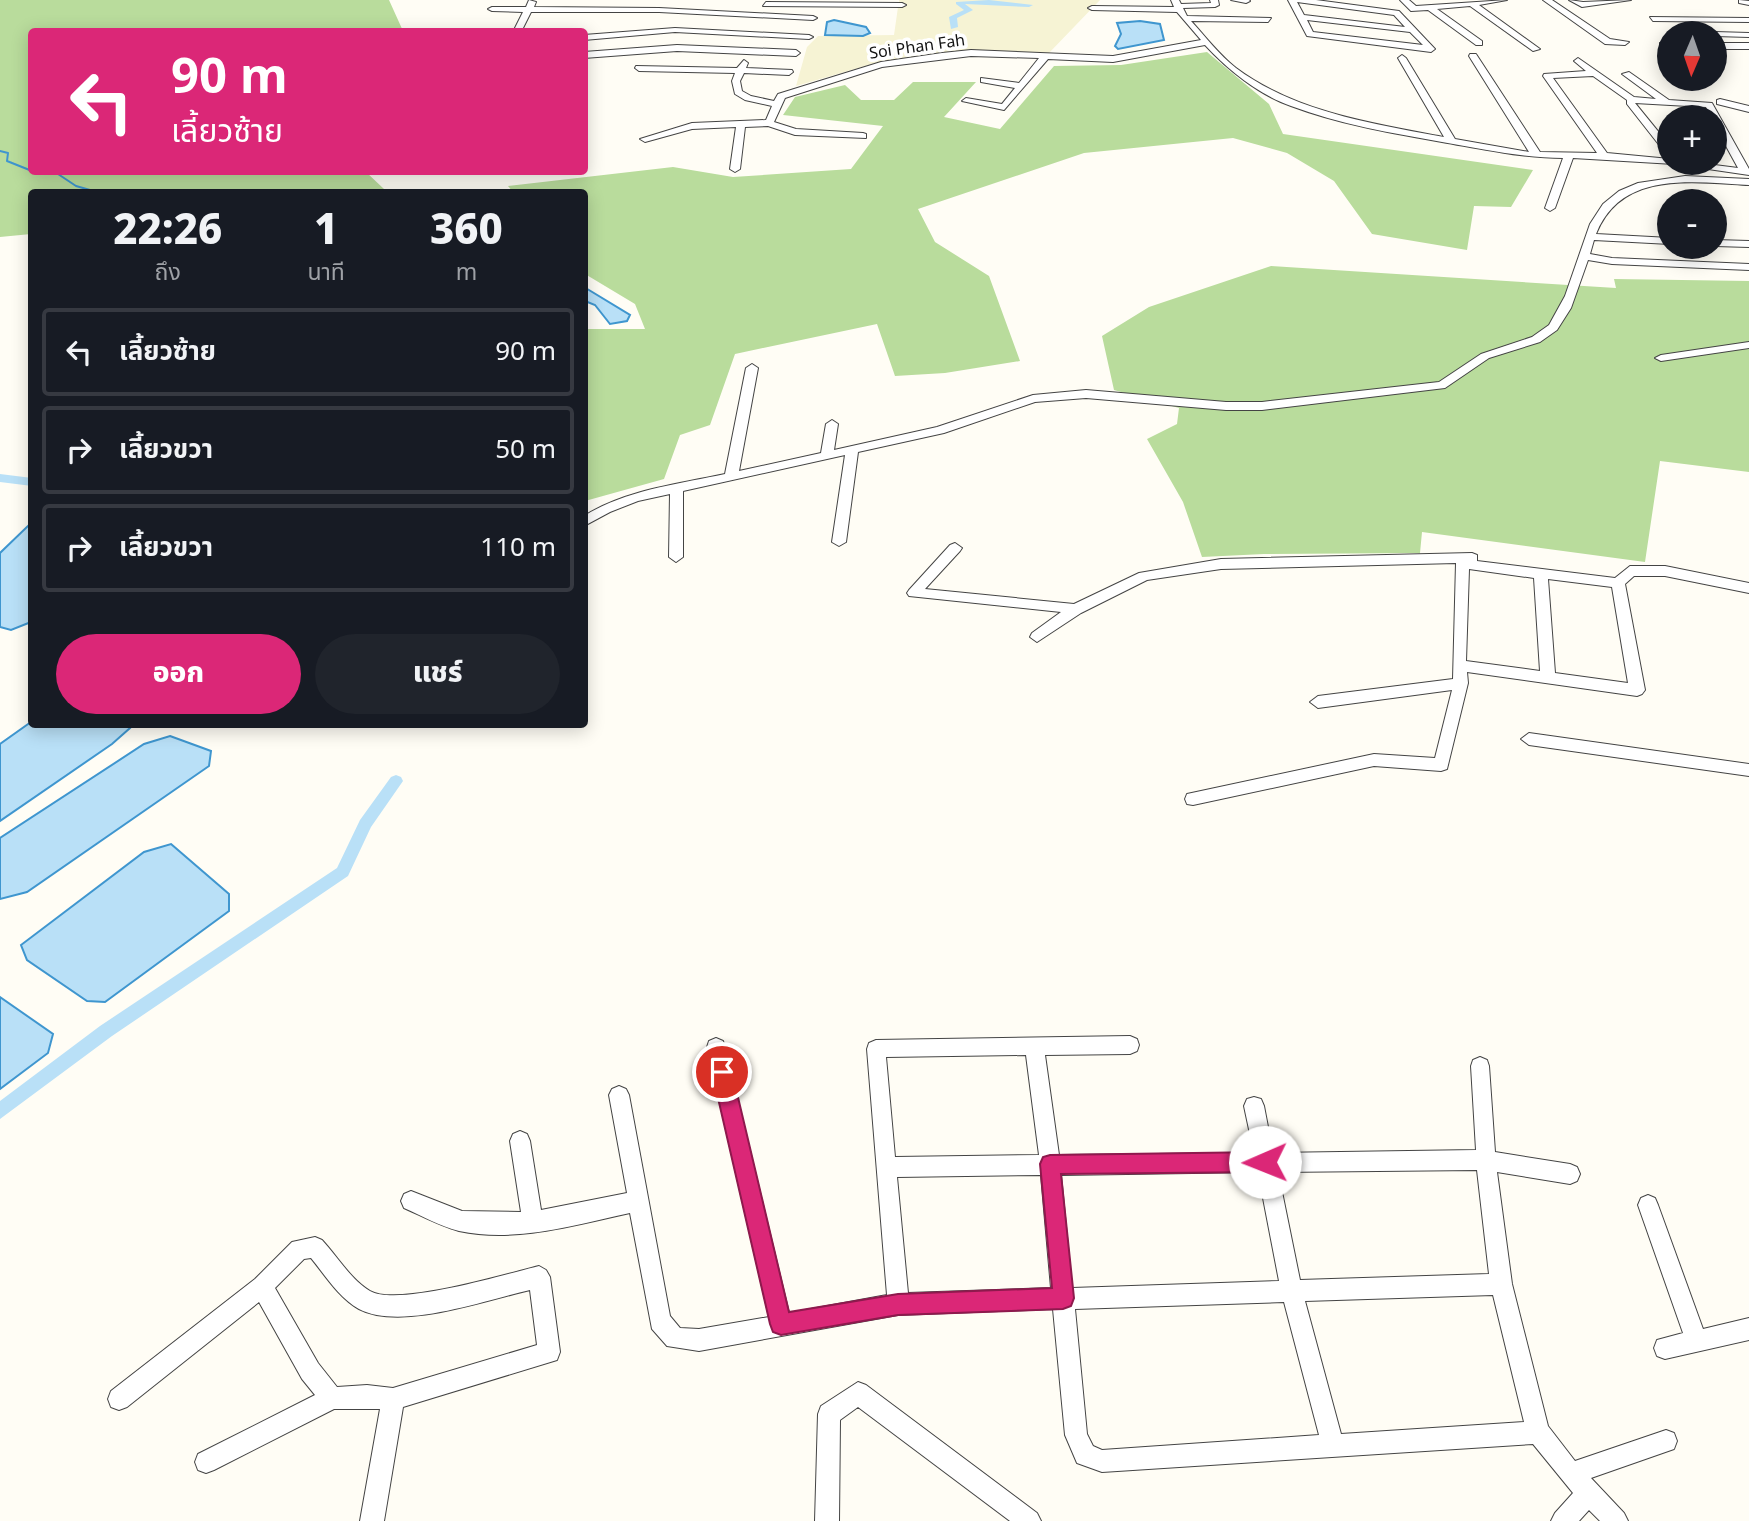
<!DOCTYPE html>
<html lang="th">
<head>
<meta charset="utf-8">
<style>
	:root { --surface:#171b24; --page:#20242c; --text:#f1f3f6; --muted:#9ea1a6; --line:#363941; --accent:#db2777 }
	body { margin:0; font-family:Georgia,"Noto Sans Thai",serif; background:var(--page); color:var(--text); height:100vh; display:flex; flex-direction:column; font-size:26px; white-space:nowrap }
	* { box-sizing:border-box; margin:0 }
	p { font-size:23px; color:var(--muted) }
	.icon { flex:none; width:38px; height:38px; fill:none; stroke:currentColor; stroke-width:2; stroke-linecap:round; stroke-linejoin:round }
	.map { position:relative; flex:1; overflow:hidden }
	.side { position:absolute; left:28px; top:189px; width:560px; height:539px; display:flex; flex-direction:column; background:var(--surface); border-radius:7px; box-shadow:0 4px 18px #0003 }
	.side>* { flex:none }
	.hud { position:absolute; left:28px; top:28px; width:560px; height:147px; border-radius:7px; box-shadow:0 4px 18px #0003; background:#db2777; color:#fff; overflow:hidden }
	.needle { width:46px; rotate:182deg }
	.buttons { position:absolute; left:1657px; top:21px; display:grid; gap:14px }
	.buttons a { display:grid; place-items:center; width:70px; height:70px; border-radius:50%; background:var(--surface); box-shadow:0 4px 18px #0003; font-size:35px }
	.pin { position:absolute; display:grid; place-items:center; width:60px; height:60px; color:#fff; margin:-30px; border:4px solid #fff; border-radius:50%; box-shadow:0 2px 7px #0007 }
	.me { position:absolute; width:77px; margin:-38px; rotate:269deg; stroke-linejoin:round; filter:drop-shadow(0 0 5px #0008) }
	.turn { display:flex; align-items:center; gap:24px; height:147px; padding:0 28px; font-size:32px }
	.turn .icon { width:91px; height:91px; stroke-width:2.5 }
	.turn b { display:block; font-size:49px; line-height:60px }
	.eta { display:flex; justify-content:space-evenly; align-items:center; height:119px; text-align:center }
	.eta b { font-size:42px; font-weight:800; line-height:49px }
	.cta { display:flex; gap:14px; margin-top:auto; padding:14px 28px }
	.cta a { flex:1; height:80px; border-radius:42px; background:var(--accent); color:#fff; font-size:28px; font-weight:800; line-height:80px; text-align:center }
	.cta a+a { background:var(--page); color:var(--text) }
	ul { padding:0; list-style:none }
	li { display:flex; align-items:center; gap:21px; height:88px; margin:0 14px 10px; padding:0 14px; border:4px solid var(--line); border-radius:7px }
	li div { flex:1 }
	li b { display:block; font-size:26px }
	li em { font-style:normal }
	.map>svg:first-child { display:block }
</style>
</head>
<body>
<div class="map">
<svg width="1749" height="1521" viewBox="0 0 1749 1521">
	<rect width="100%" height="100%" fill="#fffdf5"/>
	<!-- farmland -->
	<path fill="#f6f3d4" d="M899 0H1100L1049 53 979 50 876 63 796 86 807 47 818 36 894 35Z"/>
	<!-- forest -->
	<path fill="#b9dc9c" d="M0 0H389L403 31 32 32V172H366L384 189 382 192H32L31 234 0 237Z
		M1207 52 1269 104 1283 134 1533 170 1511 207 1474 206 1467 250 1372 234 1334 181 1287 153 1233 138 1084 153 918 209 935 242 989 276 1020 361 945 373 895 376 877 324 735 354 710 425 680 435 664 479 585 501V329H645L635 304 585 274 584 192H513L508 186 673 167 733 177 851 169 883 126 783 115 795 97 845 85 861 100H894L913 82H976L944 117 1000 129 1054 66 1121 65Z
		M1271 266 1616 288 1614 279 1749 281V472L1660 461 1645 562 1422 532 1420 553 1264 554 1202 557 1183 502 1147 439 1177 424 1179 408 1114 390 1102 336 1149 307Z"/>
	<!-- water -->
	<path fill="#b9e0f7" stroke="#3f96cf" stroke-width="2" d="M834 20 866 27 870 33 863 36 825 35 827 22Z
		M1140 21 1160 24 1164 40 1118 49 1115 46 1121 34 1117 23Z
		M584 287 630 315 627 321 610 324 595 305 585 301Z
		M31 523V622L11 630 0 627V553Z
		M31 722 128 725 130 728 112 744 0 821V744Z
		M170 736 211 751 209 766 27 892 0 899V838L144 744Z
		M171 844 229 894V911L105 1002 87 1001 27 960 21 945 144 852Z
		M0 997 53 1034 48 1053 0 1089Z"/>
	<g fill="none" stroke-linecap="round" stroke-linejoin="round">
		<!-- stream -->
		<path stroke="#3f96cf" stroke-width="2" d="M0 151 8 153 7 161 32 171
			M55 172 76 186 97 192"/>
		<!-- canal -->
		<path fill="#b9e0f7" fill-rule="evenodd" d="M989 0 1033 5 1029 7 965 4 973 10 957 18 958 27 951 29 949 17 964 10 956 4V2Z
			M0 474 32 478V486L0 482Z
			M396 775 401 777 403 781 371 827 348 876 112 1036 0 1119V1101L100 1026 337 868 360 820 391 777Z"/>
		<!-- minor casing -->
		<g stroke="#444" stroke-width="2">
			<path id="minor" d="M529 0 536 2 534 7 659 8 813 16 817 18 813 20 659 12H531L521 32H513L523 12 492 11 488 9 492 7H526Z
				M1171 0H1179L1181 4 1211 3 1210 0H1218L1219 5 1215 7 1183 8 1187 16 1271 18 1268 22 1191 21C1205 36 1219 55 1236 68 1295 112 1373 124 1444 137L1398 58 1402 55 1406 58 1455 139 1529 152 1469 56 1470 54H1476L1540 152 1597 153 1543 76 1544 74 1586 71 1574 61 1578 58 1634 97 1656 99 1622 74 1629 72 1669 100 1712 103 1749 169V175L1674 164 1573 158 1555 208 1550 211 1545 208 1563 158C1522 158 1482 149 1442 142 1391 133 1339 124 1291 106 1259 95 1227 69 1205 45L1113 62 1048 59 1004 110 962 101 966 98 1002 104 1015 88 981 82V78L1019 83 1039 58 971 56 882 67 785 98 774 122 796 129 863 133 866 134V138L795 135 768 126 745 127 740 169 735 172 730 169 736 127 692 129 645 142 640 139 692 123 766 120 772 106 745 100 735 94 732 81 735 73 639 71 635 68 636 66 737 68 744 60 748 63 746 68 792 70 793 72 789 75 744 73 740 81 742 91 751 96 774 101 778 94 881 62 942 53 971 50 1113 56 1201 40 1177 12 1092 10 1088 8 1092 6 1174 7ZM1593 76 1627 100V104L1667 155 1670 156V146L1635 103 1706 107 1711 117H1715V126L1738 168 1699 163H1670V159L1607 153 1553 78Z
				M1231 0H1249L1250 1 1246 3Z
				M1288 0H1316L1399 11 1435 49 1431 52 1307 36ZM1297 2 1394 15 1405 27 1304 15ZM1307 20 1410 32 1423 45 1313 32Z
				M1400 0H1409L1416 6 1507 0 1479 5 1540 49 1533 51 1470 6 1437 9 1482 41V45H1476L1428 10 1411 11Z
				M1543 0H1552L1610 39 1629 42 1625 45 1605 44Z
				M1569 0 1583 2 1631 0 1582 7Z
				M1739 0 1749 1V5L1739 3Z
				M766 2 902 3 906 5 902 7 763 6Z
				M1650 17 1749 18V22L1653 21Z
				M675 28 809 35 813 37 809 39 675 32 584 40V35Z
				M1715 32 1749 33V37L1715 36V33H1711Z
				M1663 42H1670V48L1660 47V43Z
				M1715 43H1749V49H1715Z
				M677 45 796 50 800 53 796 56 677 51 584 58V52Z
				M1720 99 1749 106V112L1717 104V100Z
				M1685 176 1749 179V185C1693 182 1621 170 1596 234L1670 238V244L1594 240 1590 254 1612 258 1749 264V270L1612 264 1588 260 1571 308 1557 330 1540 342 1489 358 1445 388 1262 410H1226L1086 398 1035 402 944 433 858 452 846 542 839 546 832 542 845 455 683 491V557L676 562 669 557 670 494 638 501 610 512 584 526V516C626 490 678 484 725 474L746 368 752 364 758 368 739 471 821 453 826 424 832 420 838 424 834 450 937 427 1033 395 1086 390 1226 402H1262L1439 382 1481 354 1532 337 1549 325 1565 296 1590 224 1603 204 1619 191 1638 183Z
				M1715 240 1749 241V247L1715 246Z
				M1749 342V348L1661 361 1655 358 1661 355Z
				M955 543 962 548 960 551 925 589 1074 604 1139 573 1221 559 1472 553 1477 555V561L1615 578 1630 566H1665L1749 583V593L1665 576H1634L1625 584 1645 690 1642 694 1637 696 1467 672 1468 683 1447 769 1441 771 1374 766 1193 805 1187 804 1185 799 1187 794 1374 754 1435 758 1452 690 1318 708 1310 702 1318 696 1453 679 1456 563 1221 569 1147 580 1081 613 1037 642 1030 637 1032 633 1061 612 909 596 907 593 909 590 950 545ZM1469 569 1534 578 1540 671 1466 661ZM1548 579 1612 587 1628 683 1555 673Z
				M1529 733 1749 764V776L1529 745 1521 739Z
				M1130 1036 1137 1039 1139 1045 1137 1051 1130 1054 1045 1055 1059 1155 1254 1153 1244 1106 1247 1099 1254 1097 1261 1099 1264 1106 1273 1153 1476 1150 1471 1066 1473 1060 1480 1057 1487 1060 1489 1066 1495 1152 1570 1164 1577 1167 1580 1174 1577 1181 1570 1184 1497 1172 1512 1284 1548 1426 1575 1461 1666 1430 1674 1433 1677 1441 1674 1449 1591 1478 1624 1513 1628 1521H1600L1589 1510 1579 1521H1551L1555 1513 1573 1493 1533 1444 1102 1472 1077 1463 1065 1435 1053 1309 898 1315 699 1351 667 1346 652 1329 630 1213C575 1225 516 1243 459 1231 440 1226 422 1216 404 1208L401 1201 404 1194 411 1191 462 1211 521 1212 510 1141 513 1134 520 1131 527 1134 530 1141 541 1210 627 1193 609 1095 612 1089 619 1086 626 1089 629 1095 670 1316 680 1328 699 1329 769 1317 707 1047 709 1041 716 1038 723 1041 725 1047 789 1313 887 1295 867 1049 869 1043 876 1040ZM1026 1055 1039 1155 895 1157 886 1057ZM1477 1170 1489 1274 1300 1280 1278 1172ZM1258 1172 1279 1281 1072 1288 1061 1175ZM1041 1175 1051 1288 908 1293 897 1177ZM1493 1295 1524 1422 1341 1434 1305 1301ZM1284 1302 1319 1435 1102 1450 1093 1446 1087 1434 1075 1309Z
				M1648 1195 1655 1198 1658 1205 1703 1329 1749 1318V1340L1665 1359 1657 1356 1654 1348 1657 1340 1683 1333 1638 1205 1641 1198Z
				M315 1237 322 1240C337 1256 351 1280 370 1291 398 1307 506 1274 539 1266L546 1270 550 1277 560 1352 557 1360 403 1407 384 1521H360L380 1409H334L214 1470 206 1473 198 1470 195 1462 198 1454 315 1395 302 1379 259 1302 127 1407 119 1410 111 1407 108 1399 111 1391 255 1279 292 1242ZM311 1258C325 1275 339 1298 359 1309 401 1331 486 1300 530 1290L537 1345 393 1388 367 1385 337 1387 318 1363 275 1288 304 1259Z
				M858 1382 866 1385 1037 1513 1041 1521H1010L858 1407 840 1420 839 1521H815L818 1414 821 1406Z"/>
		</g>
		<!-- minor -->
		<use href="#minor" fill="#fff" fill-rule="evenodd"/>
	</g>
	<!-- route -->
	<path fill="#db2777" stroke="#8e194d" stroke-width="2" d="M722 1063 729 1066 732 1072 789 1312 898 1294 1052 1288 1040 1164 1043 1157 1050 1155 1265 1152 1272 1155 1275 1162 1272 1169 1265 1172 1061 1174 1074 1298 1071 1306 1063 1309 898 1315 781 1335 773 1332 770 1324 712 1072 715 1066Z"/>
	<g text-anchor="middle" stroke-width="7" stroke-linejoin="round" paint-order="stroke">
		<!-- far-street labels -->
		<g font-size="16" fill="#111" stroke="#fff">
			<text transform="translate(917 46) rotate(-8)" y="6">Soi Phan Fah</text>
		</g>
	</g>
</svg>
<div class="buttons">
<a><svg class="needle" viewBox="-14 -14 28 28"><path d="M0-13l5 13h-10z" fill="#e53935"/><path d="M0 13l5-13h-10z" fill="#9ea1a6"/></svg></a>
<a>+</a>
<a>−</a>
</div>
<div class="pin" style="left:722px;top:1072px;background:#d93025"><svg class="icon" aria-label="arrive" viewBox="0 0 24 24"><path d="M6 21V4h12l-3 4 3 4H6"/></svg></div>
<svg class="me" style="left:1265px;top:1162px" viewBox="-20 -20 40 40"><circle r="19" fill="#fff"/><path d="M0-13L10 11 0 6-10 11z" fill="#db2777"/></svg>
<div class="hud">
<div class="turn"><svg class="icon" aria-label="left" viewBox="0 0 24 24"><path d="M17 20v-9H6M10 6l-5 5 5 5"/></svg><div><b>90 m</b>เลี้ยวซ้าย</div></div>
</div>
<section class="side">
<div class="eta">
<div><b>22:26</b><p>ถึง</p></div>
<div><b>1</b><p>นาที</p></div>
<div><b>360</b><p>m</p></div>
</div>
<ul>
<li><svg class="icon" aria-label="left" viewBox="0 0 24 24"><path d="M17 20v-9H6M10 6l-5 5 5 5"/></svg><div><b>เลี้ยวซ้าย</b></div><em>90 m</em></li>
<li><svg class="icon" aria-label="right" viewBox="0 0 24 24"><path d="M7 20v-9h11M14 6l5 5-5 5"/></svg><div><b>เลี้ยวขวา</b></div><em>50 m</em></li>
<li><svg class="icon" aria-label="right" viewBox="0 0 24 24"><path d="M7 20v-9h11M14 6l5 5-5 5"/></svg><div><b>เลี้ยวขวา</b></div><em>110 m</em></li>
</ul>
<div class="cta"><a>ออก</a><a>แชร์</a></div>
</section>
</div>
</body>
</html>
